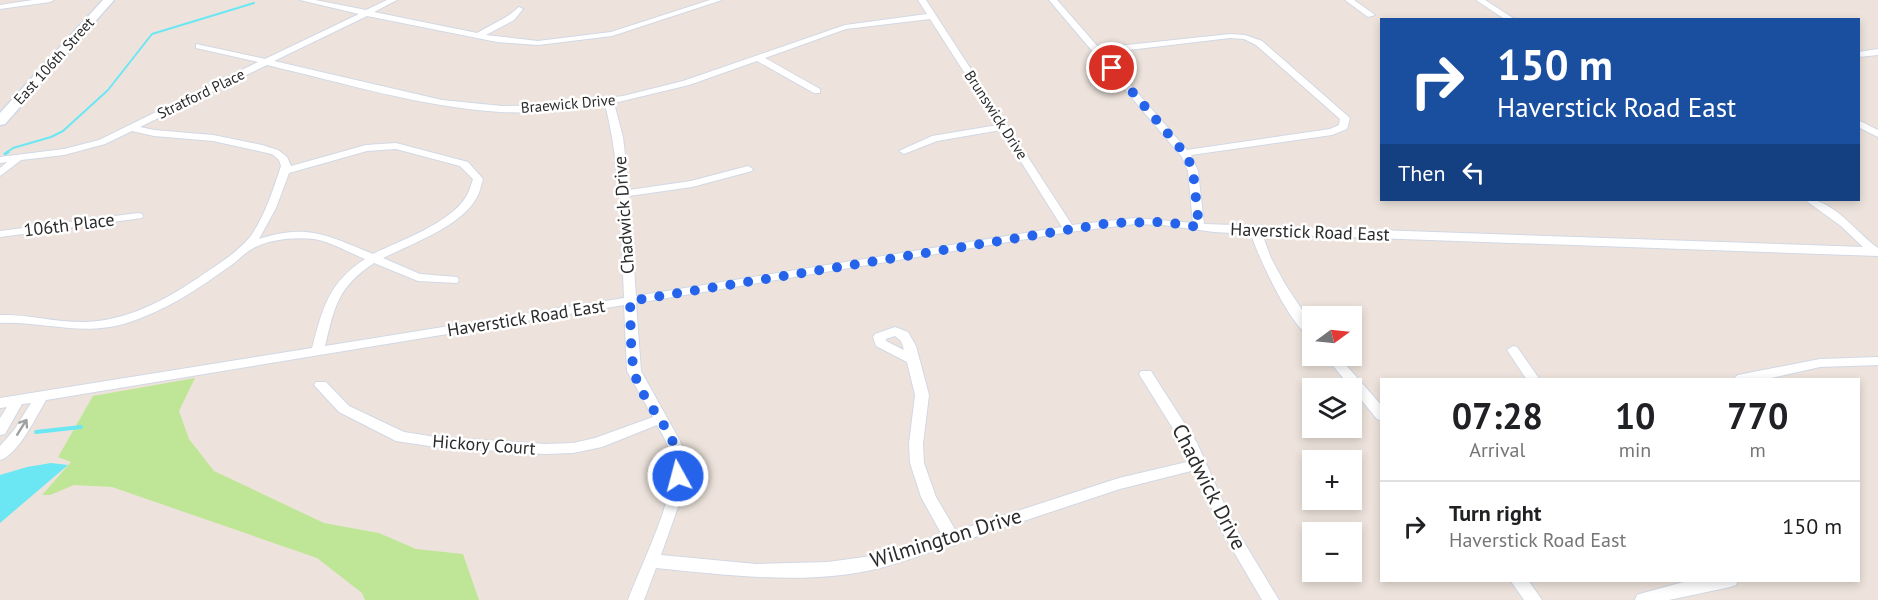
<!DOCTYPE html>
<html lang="en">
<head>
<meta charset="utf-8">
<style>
	:root { --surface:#fff; --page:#f2f2f2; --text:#202124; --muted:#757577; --line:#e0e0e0 }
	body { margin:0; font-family:"PT Sans",sans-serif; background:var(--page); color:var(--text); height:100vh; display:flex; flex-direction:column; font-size:22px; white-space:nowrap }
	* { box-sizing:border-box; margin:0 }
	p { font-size:20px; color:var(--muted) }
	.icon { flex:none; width:33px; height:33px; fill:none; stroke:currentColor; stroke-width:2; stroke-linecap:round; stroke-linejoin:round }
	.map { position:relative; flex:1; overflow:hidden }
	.details { position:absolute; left:1380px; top:378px; width:480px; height:204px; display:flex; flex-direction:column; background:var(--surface); border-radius:0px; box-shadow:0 3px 9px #0003 }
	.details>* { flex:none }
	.guide { position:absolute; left:1380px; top:18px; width:480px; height:183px; border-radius:0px; box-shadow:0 3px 9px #0003; background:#1a4fa0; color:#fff; overflow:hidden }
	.needle { width:39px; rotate:75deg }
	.buttons { position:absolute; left:1302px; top:306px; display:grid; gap:12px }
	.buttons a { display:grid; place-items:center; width:60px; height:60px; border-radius:0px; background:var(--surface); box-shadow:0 3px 9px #0003; font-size:30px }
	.pin { position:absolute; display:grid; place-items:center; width:51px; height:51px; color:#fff; margin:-26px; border:3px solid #fff; border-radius:50%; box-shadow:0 2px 6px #0007 }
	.me { position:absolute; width:66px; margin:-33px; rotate:353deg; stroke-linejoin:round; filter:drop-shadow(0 0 4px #0008) }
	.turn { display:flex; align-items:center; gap:21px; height:126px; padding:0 18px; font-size:27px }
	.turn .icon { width:78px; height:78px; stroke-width:2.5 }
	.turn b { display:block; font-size:42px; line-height:51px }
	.then { display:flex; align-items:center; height:57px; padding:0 18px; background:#0003; gap:12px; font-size:22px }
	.eta { display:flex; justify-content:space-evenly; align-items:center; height:102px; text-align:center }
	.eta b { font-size:36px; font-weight:700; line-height:42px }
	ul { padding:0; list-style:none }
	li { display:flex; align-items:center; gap:18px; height:90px; padding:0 18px; border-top:2px solid var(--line) }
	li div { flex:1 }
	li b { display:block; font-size:22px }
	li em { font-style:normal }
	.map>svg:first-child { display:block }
</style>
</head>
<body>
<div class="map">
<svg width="1878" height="600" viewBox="0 0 1878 600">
	<rect width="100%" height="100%" fill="#ede3dc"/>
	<!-- green -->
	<path fill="#bfe696" d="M195 378 179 411 189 439 214 471 324 523 379 533 416 549 463 554 479 600H365L362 593 317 558 112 487 74 485 50 495H42L71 462 58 457 93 396Z"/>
	<!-- water -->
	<path fill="#6be7f4" d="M51 463 68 465 0 523V475L27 467Z"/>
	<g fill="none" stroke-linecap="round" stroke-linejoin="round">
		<!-- stream-far2 -->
		<path stroke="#6be7f4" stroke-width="2" d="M6 153 13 148 51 137 63 131 108 90 152 34 254 3"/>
		<!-- stream-far1 -->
		<path stroke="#6be7f4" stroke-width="3" d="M5 154 8 152"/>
		<!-- stream -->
		<path stroke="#6be7f4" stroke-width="4" d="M36 432 81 427"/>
		<!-- street casing -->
		<g stroke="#d1d8e4" stroke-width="2">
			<path id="street" d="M33 0H54L50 2 0 9V5Z
				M300 0H315L366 10 387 0H397L374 12 477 33 508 16 519 7 523 9 514 20 486 35 538 41 611 32 710 0H722L612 36 538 45 497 42 367 16 274 61 442 100 502 106 553 105 623 96 683 81 845 25 927 14 918 0H926L1072 225 1135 218 1193 223 1188 171 1182 157 1049 0H1057L1099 48 1230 34 1245 35 1262 41 1350 118 1347 129 1332 135 1191 155 1198 171 1204 224 1863 247 1841 226 1805 200C1832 197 1857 234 1878 248V256L1262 234 1271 258 1285 284 1312 325V337C1292 331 1257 254 1251 234L1214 232 1163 225 1135 224 1069 232 636 303 641 371 680 441 687 462 684 490 661 555 756 564 828 562 879 555 942 535 921 497 910 463 909 444 915 395 907 362 876 346 873 337 875 334 895 327 908 332 916 346 929 395 923 444 924 463 936 497 956 531 1119 478 1191 461 1185 448 1139 374 1141 371H1151L1197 443 1233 524 1279 600H1262L1221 530 1195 470 1120 489 960 542 953 546 950 545C927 553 904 562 880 568 811 586 727 575 656 568L644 600H628C642 563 673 502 673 464 672 451 664 437 657 425L602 447 573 453 545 454 436 447 396 441 339 412 314 385 316 382H326L349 406 404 432 436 437 545 444 573 443 595 438 653 417 627 371 624 305 46 400C36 417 18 455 0 460V446L14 430 31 403 22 404 5 434 0 435V418L7 407 0 408V398L312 348C323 308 328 283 365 259 350 253 329 241 314 239 295 237 268 239 252 249 244 253 238 261 230 266 198 289 165 311 127 323 80 337 45 321 0 323V315C29 314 57 323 87 322 133 320 174 295 211 269 225 260 239 250 250 237 265 216 273 190 281 166L279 160 272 154 213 141 154 136 132 131 105 144 64 155 21 160 0 176V168L7 162 0 163V157L64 149 99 140 258 62 196 48V44L265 59 359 14ZM930 19 998 125 932 136 899 151 904 154 937 141 1001 130 1062 227 636 296 629 196 692 187 752 171 753 169 748 166 691 181 629 190 623 137 614 103 689 85 757 61 814 93H820V89L765 58 846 29ZM1230 38 1244 39 1256 45 1340 119 1339 125 1330 129 1187 150 1103 53ZM267 65C344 83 421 107 500 112 535 114 571 109 605 104 621 167 621 233 624 298L325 346C335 305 338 287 374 263L418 281 457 283 459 280 457 277 420 274 383 258C411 244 462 226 477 197 480 192 481 185 483 179L468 162 396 143 366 145 291 166 287 157 278 150 262 145 213 135 154 130 140 127ZM396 149 460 166 473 179C471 185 469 192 466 197 449 224 401 240 373 254 328 236 308 223 259 239L276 208 289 173 367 151ZM895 336 901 341 904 350 886 341V339Z
				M1345 0H1354L1375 15 1368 17Z
				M1476 0H1485L1516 20H1506Z
				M1878 49V55L1858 57V52Z
				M1858 120 1878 130V137L1858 127Z
				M138 213 142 214 143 216 142 218 0 237V231Z
				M1513 346 1517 347 1540 380H1527L1507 350Z
				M1325 356H1338L1382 406V421L1377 419Z
				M1878 357V365L1820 367 1762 380H1732L1738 375 1820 359Z
				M1510 580H1528L1542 600H1524Z
				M1691 580H1738L1736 585 1730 587 1669 600H1635L1637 595 1643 593Z"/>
		</g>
		<!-- secondary casing -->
		<g stroke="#d1d8e4" stroke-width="3">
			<path id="secondary" d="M103 0H114L5 124 0 125V113Z"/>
		</g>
		<!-- street -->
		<use href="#street" fill="#fff" fill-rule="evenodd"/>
		<!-- secondary -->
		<use href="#secondary" fill="#fff" fill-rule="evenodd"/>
	</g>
	<!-- one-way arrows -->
	<defs><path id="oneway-shaft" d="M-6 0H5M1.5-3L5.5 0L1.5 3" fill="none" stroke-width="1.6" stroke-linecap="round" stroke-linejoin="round" transform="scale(1.5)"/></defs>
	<use stroke="#a0a0a0" href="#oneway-shaft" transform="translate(22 427) rotate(-58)"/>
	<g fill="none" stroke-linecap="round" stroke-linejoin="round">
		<!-- route -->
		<path stroke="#2563eb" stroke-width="10" stroke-dasharray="0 18" d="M678 476C684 433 642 408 634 371 630 349 631 324 630 301L1110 223 1164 222 1199 227 1193 171 1187 156 1112 68"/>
	</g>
	<g text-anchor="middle" stroke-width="5" stroke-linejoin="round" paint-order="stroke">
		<!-- far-street labels -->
		<g font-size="15" fill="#2b2b2b" stroke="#fff">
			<text transform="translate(54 61) rotate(-48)" y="5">East 106th Street</text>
			<text transform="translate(201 94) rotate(-26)" y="5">Stratford Place</text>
			<text transform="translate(568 104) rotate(-5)" y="5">Braewick Drive</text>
			<text transform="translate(996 115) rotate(57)" y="5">Brunswick Drive</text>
		</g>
		<!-- street labels -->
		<g font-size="18" fill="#2b2b2b" stroke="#fff">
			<text transform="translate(624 215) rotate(-94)" y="6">Chadwick Drive</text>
			<text transform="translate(69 225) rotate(-7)" y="6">106th Place</text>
			<text transform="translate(1310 232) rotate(2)" y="6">Haverstick Road East</text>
			<text transform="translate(526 318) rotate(-9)" y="6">Haverstick Road East</text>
			<text transform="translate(484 445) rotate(4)" y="6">Hickory Court</text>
		</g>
		<!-- near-street labels -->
		<g font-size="21" fill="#2b2b2b" stroke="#fff">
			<text transform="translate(1209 487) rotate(63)" y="7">Chadwick Drive</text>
			<text transform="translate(946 538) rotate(-17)" y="7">Wilmington Drive</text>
		</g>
	</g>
</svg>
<div class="buttons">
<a><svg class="needle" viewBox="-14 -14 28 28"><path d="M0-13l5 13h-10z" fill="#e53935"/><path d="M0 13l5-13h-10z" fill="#757577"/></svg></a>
<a><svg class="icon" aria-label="layers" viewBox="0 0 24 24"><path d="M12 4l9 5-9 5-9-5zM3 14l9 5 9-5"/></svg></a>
<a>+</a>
<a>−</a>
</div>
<div class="pin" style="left:1112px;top:68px;background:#d93025"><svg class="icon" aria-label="arrive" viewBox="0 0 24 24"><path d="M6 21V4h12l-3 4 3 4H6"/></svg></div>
<svg class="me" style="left:678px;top:476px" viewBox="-20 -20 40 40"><circle r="17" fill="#2563eb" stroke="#fff" stroke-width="3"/><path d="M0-11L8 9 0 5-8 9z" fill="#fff"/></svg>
<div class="guide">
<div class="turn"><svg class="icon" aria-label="right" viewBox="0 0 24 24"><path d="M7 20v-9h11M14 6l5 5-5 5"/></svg><div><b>150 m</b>Haverstick Road East</div></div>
<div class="then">Then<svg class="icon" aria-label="left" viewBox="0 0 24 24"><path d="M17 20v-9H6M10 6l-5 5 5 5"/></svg></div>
</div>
<section class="details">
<div class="eta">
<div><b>07:28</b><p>Arrival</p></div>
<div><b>10</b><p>min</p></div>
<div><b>770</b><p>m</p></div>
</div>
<ul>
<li><svg class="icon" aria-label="right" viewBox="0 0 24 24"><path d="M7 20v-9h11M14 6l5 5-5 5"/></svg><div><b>Turn right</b><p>Haverstick Road East</p></div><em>150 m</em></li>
</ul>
</section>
</div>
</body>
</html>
